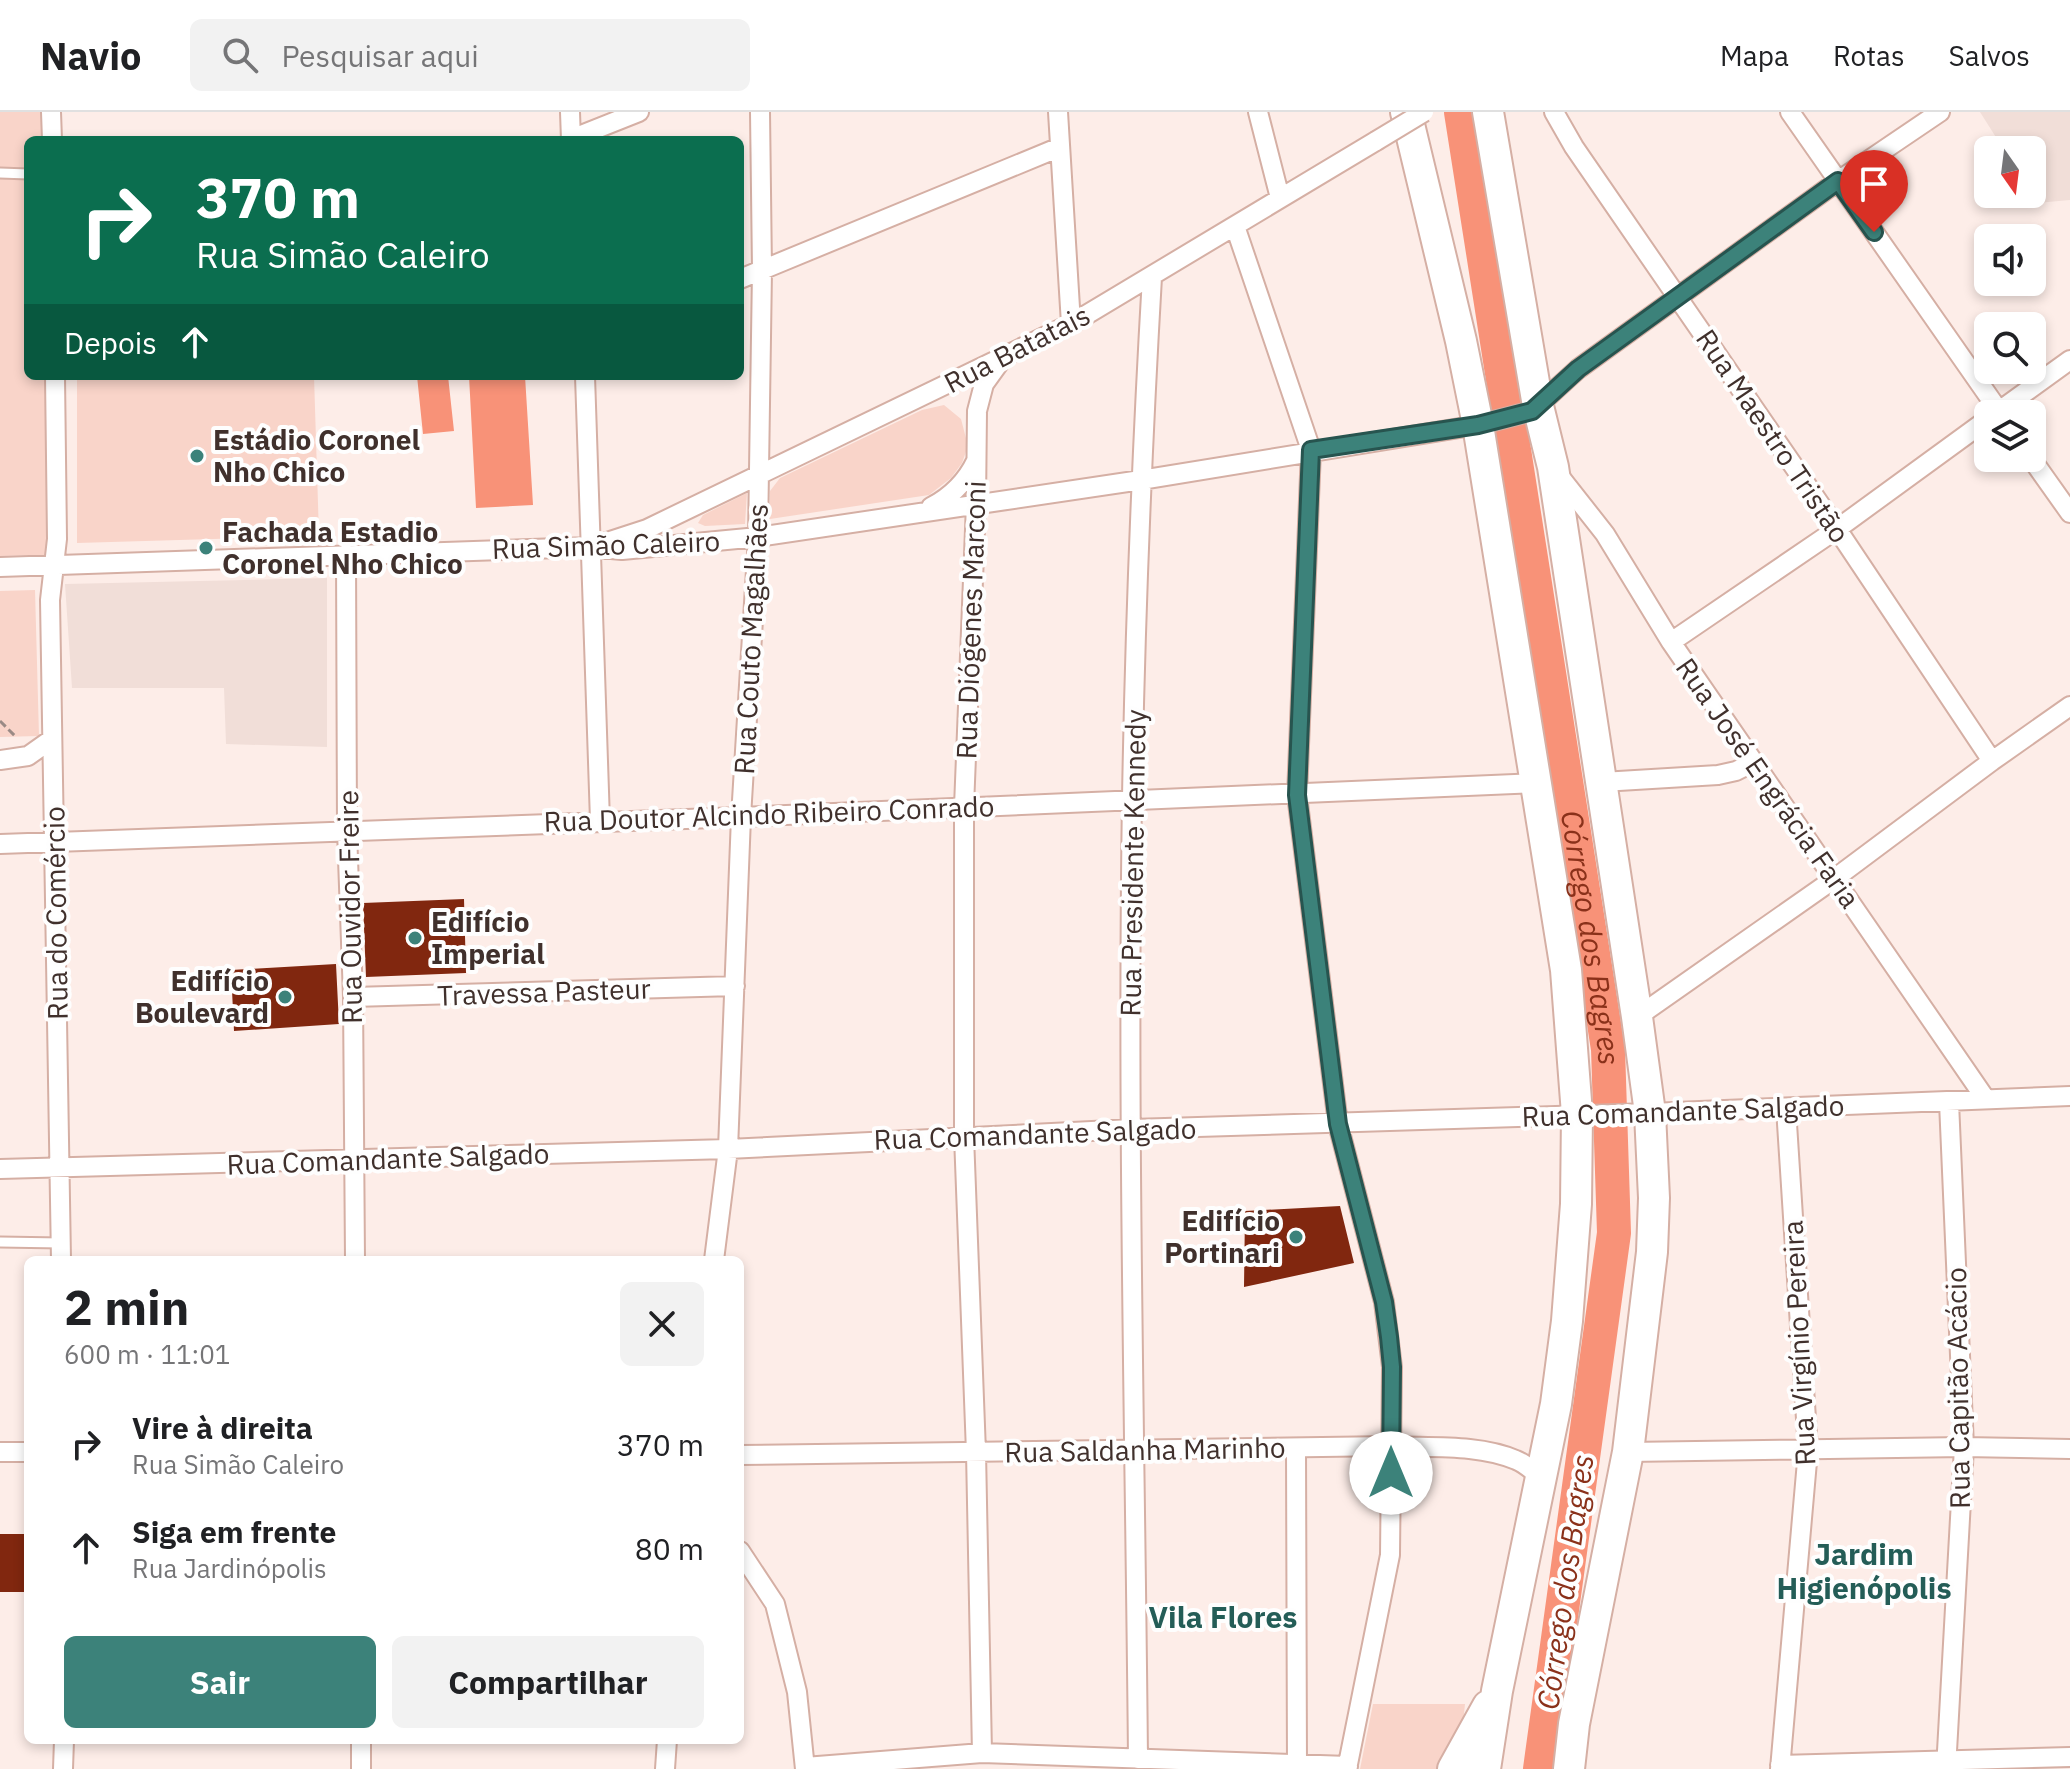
<!DOCTYPE html>
<html lang="pt">
<head>
<meta charset="utf-8">
<style>
	:root { --surface:#fff; --page:#f2f2f2; --text:#202124; --muted:#757577; --line:#e0e0e0; --accent:#3c827a }
	body { margin:0; font-family:"IBM Plex Sans",sans-serif; background:var(--page); color:var(--text); height:100vh; display:flex; flex-direction:column; font-size:30px; white-space:nowrap }
	* { box-sizing:border-box; margin:0 }
	p { font-size:26px; color:var(--muted) }
	.icon { flex:none; width:44px; height:44px; fill:none; stroke:currentColor; stroke-width:2; stroke-linecap:round; stroke-linejoin:round }
	.map { position:relative; flex:1; overflow:hidden }
	.sheet { position:absolute; left:24px; top:1144px; width:720px; height:488px; display:flex; flex-direction:column; background:var(--surface); border-radius:12px; box-shadow:0 4px 12px #0003 }
	.sheet>* { flex:none }
	.hud { position:absolute; left:24px; top:24px; width:720px; height:244px; border-radius:12px; box-shadow:0 4px 12px #0003; background:#0b6e4f; color:#fff; overflow:hidden }
	.needle { width:52px; rotate:166deg }
	.controls { position:absolute; left:1974px; top:24px; display:grid; gap:16px }
	.controls a { display:grid; place-items:center; width:72px; height:72px; border-radius:12px; background:var(--surface); box-shadow:0 4px 12px #0003; font-size:40px }
	.pin { position:absolute; display:grid; place-items:center; width:68px; height:68px; color:#fff; margin:-82px -34px; border-radius:50% 50% 50% 0; rotate:-45deg; box-shadow:0 0 8px #0007 }
	.pin .icon { rotate:45deg }
	.me { position:absolute; width:88px; margin:-44px; rotate:0deg; stroke-linejoin:round; filter:drop-shadow(0 0 6px #0008) }
	.turn { display:flex; align-items:center; gap:28px; height:168px; padding:0 40px; font-size:36px }
	.turn .icon { width:104px; height:104px; stroke-width:2.5 }
	.turn b { display:block; font-size:56px; line-height:68px }
	.then { display:flex; align-items:center; height:76px; padding:0 40px; background:#0003; gap:16px; font-size:30px }
	.round { display:grid; place-items:center; flex:none; width:84px; height:84px; border-radius:12px; background:var(--page) }
	.overview { display:flex; align-items:center; justify-content:space-between; height:136px; padding:0 40px }
	h1 { font-size:48px; font-weight:700; line-height:60px }
	.primary-button { display:flex; gap:16px; margin-top:auto; padding:16px 40px }
	.primary-button a { flex:1; height:92px; border-radius:12px; background:var(--accent); color:#fff; font-size:32px; font-weight:700; line-height:92px; text-align:center }
	.primary-button a+a { background:var(--page); color:var(--text) }
	ul { padding:0; list-style:none }
	li { display:flex; align-items:center; gap:24px; height:104px; padding:0 40px }
	li div { flex:1 }
	li b { display:block; font-size:30px }
	li em { font-style:normal }
	header { display:flex; align-items:center; gap:48px; box-sizing:border-box; height:112px; padding:0 40px; background:var(--surface); border-bottom:2px solid var(--line) }
	header strong { font-size:38px }
	nav { display:flex; gap:44px; margin-inline-start:auto; font-size:28px }
	.search { width:560px; height:72px; background:var(--page); display:flex; align-items:center; gap:20px; box-sizing:border-box; padding:0 28px; border-radius:12px; color:var(--muted); font-size:30px }
	.map>svg:first-child { display:block }
</style>
</head>
<body>
<header>
<strong>Navio</strong>
<div class="search"><svg class="icon" aria-label="search" viewBox="0 0 24 24"><circle cx="10" cy="10" r="6"/><path d="M15 15l6 6"/></svg>Pesquisar aqui</div>
<nav><a>Mapa</a><a>Rotas</a><a>Salvos</a></nav>
</header>
<div class="map">
<svg width="2070" height="1657" viewBox="0 0 2070 1657">
	<rect width="100%" height="100%" fill="#fdede8"/>
	<!-- built -->
	<path fill="#f1ded8" d="M1980 0H2070V88L2037 91 2032 82V38H2004Z
		M327 466V635L226 632 224 576H72L65 472Z"/>
	<!-- green -->
	<path fill="#f9d4c9" d="M0 0H42V28H28V264H45L47 443 0 444Z
		M77 264H314L319 424 77 431Z
		M944 293 961 307 968 334 962 351 951 366 929 383 770 407V379L780 366 922 298Z
		M747 381 745 412 705 414 698 411 703 403Z
		M35 478 39 624 0 625V479Z
		M1373 1592H1465L1458 1657H1360Z"/>
	<!-- water -->
	<path fill="#f89278" d="M417 264H448L454 319 423 322Z
		M469 264H525L533 393 476 396Z"/>
	<g fill="none" stroke-linecap="round" stroke-linejoin="round">
		<!-- river -->
		<path stroke="#f89278" stroke-width="34" id="s1" d="M1461 0 1608 937 1614 1121 1540 1657"/>
	</g>
	<!-- building -->
	<path fill="#81270f" d="M464 787 466 861 366 865 363 791Z
		M336 852 339 912 234 919 231 858Z
		M1340 1094 1354 1151 1244 1175 1245 1099Z
		M0 1422H28V1480H0Z"/>
	<g fill="none" stroke-linecap="round" stroke-linejoin="round">
		<!-- lane casing -->
		<g stroke="#d5afa4" stroke-width="13">
			<path id="lane" d="M0 61 28 62
				M0 1130 61 1131"/>
		</g>
		<!-- street casing -->
		<g stroke="#d5afa4" stroke-width="22">
			<path id="street" d="M51 0 52 28
				M570 0 571 28
				M1058 0 1071 212
				M1258 0 1280 86
				M1554 0 1574 35 1837 417 1992 649
				M1790 0 2001 302
				M571 27 639 0
				M1235 114 1311 338 1297 683 1338 1012 1384 1190 1392 1255 1390 1443 1347 1657
				M740 167 1060 35
				M55 264 57 427 50 488 61 1148
				M585 264 600 709
				M1995 302 2070 248
				M2031 346 2070 401
				M1557 361 1605 422 1671 530 1985 986
				M931 395C952 384 966 370 976 349
				M604 431 647 417 1071 212 1376 29
				M346 442 347 719 353 885 355 1148
				M0 455 590 435 622 438 758 425 1141 368 1478 313 1532 299 1578 257 1838 69 1940 0
				M1671 530 1837 417 1988 307
				M0 648 28 644 52 627
				M1602 670 1718 663 1736 659 1754 650
				M0 732 741 705 1537 671
				M353 885 735 874
				M1637 905 1834 767 1992 649 2070 594
				M0 1057 728 1037 1132 1017 1650 1001 2070 984
				M714 1148 728 1037 741 705 758 425 762 158 760 0
				M1296 1336 1297 1653
				M0 1340H28
				M1628 1340 1964 1335 2070 1337
				M740 1343 1391 1334C1431 1336 1479 1332 1516 1348 1526 1352 1534 1360 1542 1366
				M740 1439 775 1492 797 1580 805 1657
				M361 1628V1657
				M982 1641 976 1340 964 1024V695L976 392 977 299 984 272 1002 247
				M1138 1647C1135 1327 1127 1006 1132 686 1135 512 1142 338 1152 165
				M1780 1653 2070 1645
				M805 1655 982 1641 1348 1654
				M63 1657 64 1628
				M665 1657 667 1628
				M1780 1657 1808 1338 1786 996
				M1946 1657 1964 1335 1949 990"/>
		</g>
		<!-- primary casing -->
		<g stroke="#d5afa4" stroke-width="34">
			<path id="primary" d="M1406 0 1461 229 1478 313 1566 858 1577 1002 1576 1092 1567 1209 1556 1292 1497 1579 1485 1657
				M1488 0 1538 294 1553 355 1637 905 1650 1001 1654 1086 1652 1140 1628 1340 1574 1612 1569 1657
				M1453 1657 1488 1594"/>
		</g>
		<!-- path -->
		<path stroke="#9a8a85" stroke-width="3" stroke-dasharray="8 4" stroke-linecap="butt" d="M0 609 15 624"/>
		<!-- lane -->
		<use href="#lane" stroke="#fff" stroke-width="9"/>
		<!-- street -->
		<use href="#street" stroke="#fff" stroke-width="18"/>
		<!-- primary -->
		<use href="#primary" stroke="#fff" stroke-width="30"/>
		<!-- street-bridge casing -->
		<g stroke="#d5afa4" stroke-width="22" stroke-linecap="butt">
			<path id="street-bridge" d="M1376 29 1424 0"/>
		</g>
		<!-- street-bridge -->
		<use href="#street-bridge" stroke="#fff" stroke-width="18"/>
	</g>
	<g fill="none" stroke-linecap="round" stroke-linejoin="round">
		<!-- route casing -->
		<g stroke="#27544f" stroke-width="20">
			<path id="route" d="M1391 1361 1392 1255 1389 1225 1384 1190 1338 1012 1297 683 1311 338 1478 313 1532 299 1578 257 1838 69 1874 120"/>
		</g>
		<!-- route -->
		<use href="#route" stroke="#3c827a" stroke-width="14"/>
	</g>
	<!-- markers -->
	<g fill="#3c827a" stroke="#fefefe" stroke-width="3">
		<circle cx="197" cy="344" r="8"/>
		<circle cx="206" cy="436" r="8"/>
		<circle cx="415" cy="826" r="8"/>
		<circle cx="285" cy="885" r="8"/>
		<circle cx="1296" cy="1125" r="8"/>
	</g>
	<g text-anchor="middle" stroke-width="8" stroke-linejoin="round" paint-order="stroke">
		<!-- street labels -->
		<g font-size="28" fill="#40302c" stroke="#fefefe">
			<text transform="translate(1017 237) rotate(-27)" y="10">Rua Batatais</text>
			<text transform="translate(1773 324) rotate(56)" y="10">Rua Maestro Tristão</text>
			<text transform="translate(606 433) rotate(-2)" y="10">Rua Simão Caleiro</text>
			<text transform="translate(971 508) rotate(-88)" y="10">Rua Diógenes Marconi</text>
			<text transform="translate(751 527) rotate(-87)" y="10">Rua Couto Magalhães</text>
			<text transform="translate(1768 671) rotate(55)" y="10">Rua José Engrácia Faria</text>
			<text transform="translate(769 702) rotate(-2)" y="10">Rua Doutor Alcindo Ribeiro Conrado</text>
			<text transform="translate(1133 751) rotate(-89)" y="10">Rua Presidente Kennedy</text>
			<text transform="translate(350 795) rotate(-91)" y="10">Rua Ouvidor Freire</text>
			<text transform="translate(56 801) rotate(-91)" y="10">Rua do Comércio</text>
			<text transform="translate(544 880) rotate(-2)" y="10">Travessa Pasteur</text>
			<text transform="translate(1683 999) rotate(-2)" y="10">Rua Comandante Salgado</text>
			<text transform="translate(1035 1022) rotate(-2)" y="10">Rua Comandante Salgado</text>
			<text transform="translate(388 1047) rotate(-2)" y="10">Rua Comandante Salgado</text>
			<text transform="translate(1799 1231) rotate(-93)" y="10">Rua Virgínio Pereira</text>
			<text transform="translate(1958 1276) rotate(-91)" y="10">Rua Capitão Acácio</text>
			<text transform="translate(1145 1338) rotate(-1)" y="10">Rua Saldanha Marinho</text>
		</g>
		<!-- poi labels -->
		<g font-size="28" font-weight="bold" fill="#40302c" stroke="#fefefe" text-anchor="start">
			<text x="213" y="338">Estádio Coronel<tspan x="213" dy="32">Nho Chico</tspan></text>
			<text x="222" y="430">Fachada Estadio<tspan x="222" dy="32">Coronel Nho Chico</tspan></text>
			<text x="431" y="820">Edifício<tspan x="431" dy="32">Imperial</tspan></text>
			<text x="269" y="879" text-anchor="end">Edifício<tspan x="269" dy="32">Boulevard</tspan></text>
			<text x="1280" y="1119" text-anchor="end">Edifício<tspan x="1280" dy="32">Portinari</tspan></text>
		</g>
		<!-- water labels -->
		<g font-size="30" font-style="italic" fill="#8a311a" stroke="#fefefe">
			<text dy="10" stroke="none"><textPath href="#s1" startOffset="836">Córrego dos Bagres</textPath></text>
			<text transform="translate(1566 1470) rotate(-82)" y="10">Córrego dos Bagres</text>
		</g>
		<!-- neighbourhood labels -->
		<g font-size="30" font-weight="bold" fill="#245d57" stroke="#fefefe">
			<text x="1864" y="1453">Jardim<tspan x="1864" dy="34">Higienópolis</tspan></text>
			<text x="1223" y="1516">Vila Flores</text>
		</g>
	</g>
</svg>
<div class="controls">
<a><svg class="needle" viewBox="-14 -14 28 28"><path d="M0-13l5 13h-10z" fill="#e53935"/><path d="M0 13l5-13h-10z" fill="#757577"/></svg></a>
<a><svg class="icon" aria-label="sound" viewBox="0 0 24 24"><path d="M4 9h4l5-4v14l-5-4H4zM17 9q2 3 0 6"/></svg></a>
<a><svg class="icon" aria-label="search" viewBox="0 0 24 24"><circle cx="10" cy="10" r="6"/><path d="M15 15l6 6"/></svg></a>
<a><svg class="icon" aria-label="layers" viewBox="0 0 24 24"><path d="M12 4l9 5-9 5-9-5zM3 14l9 5 9-5"/></svg></a>
</div>
<div class="pin" style="left:1874px;top:120px;background:#d93025"><svg class="icon" aria-label="arrive" viewBox="0 0 24 24"><path d="M6 21V4h12l-3 4 3 4H6"/></svg></div>
<svg class="me" style="left:1391px;top:1361px" viewBox="-20 -20 40 40"><circle r="19" fill="#fff"/><path d="M0-13L10 11 0 6-10 11z" fill="#3c827a"/></svg>
<div class="hud">
<div class="turn"><svg class="icon" aria-label="right" viewBox="0 0 24 24"><path d="M7 20v-9h11M14 6l5 5-5 5"/></svg><div><b>370 m</b>Rua Simão Caleiro</div></div>
<div class="then">Depois<svg class="icon" aria-label="ahead" viewBox="0 0 24 24"><path d="M12 20V5M6 11l6-6 6 6"/></svg></div>
</div>
<section class="sheet">
<div class="overview"><div><h1>2 min</h1><p>600 m · 11:01</p></div><a class="round"><svg class="icon" aria-label="close" viewBox="0 0 24 24"><path d="M6 6l12 12M18 6L6 18"/></svg></a></div>
<ul>
<li><svg class="icon" aria-label="right" viewBox="0 0 24 24"><path d="M7 20v-9h11M14 6l5 5-5 5"/></svg><div><b>Vire à direita</b><p>Rua Simão Caleiro</p></div><em>370 m</em></li>
<li><svg class="icon" aria-label="ahead" viewBox="0 0 24 24"><path d="M12 20V5M6 11l6-6 6 6"/></svg><div><b>Siga em frente</b><p>Rua Jardinópolis</p></div><em>80 m</em></li>
</ul>
<div class="primary-button"><a>Sair</a><a>Compartilhar</a></div>
</section>
</div>
</body>
</html>
